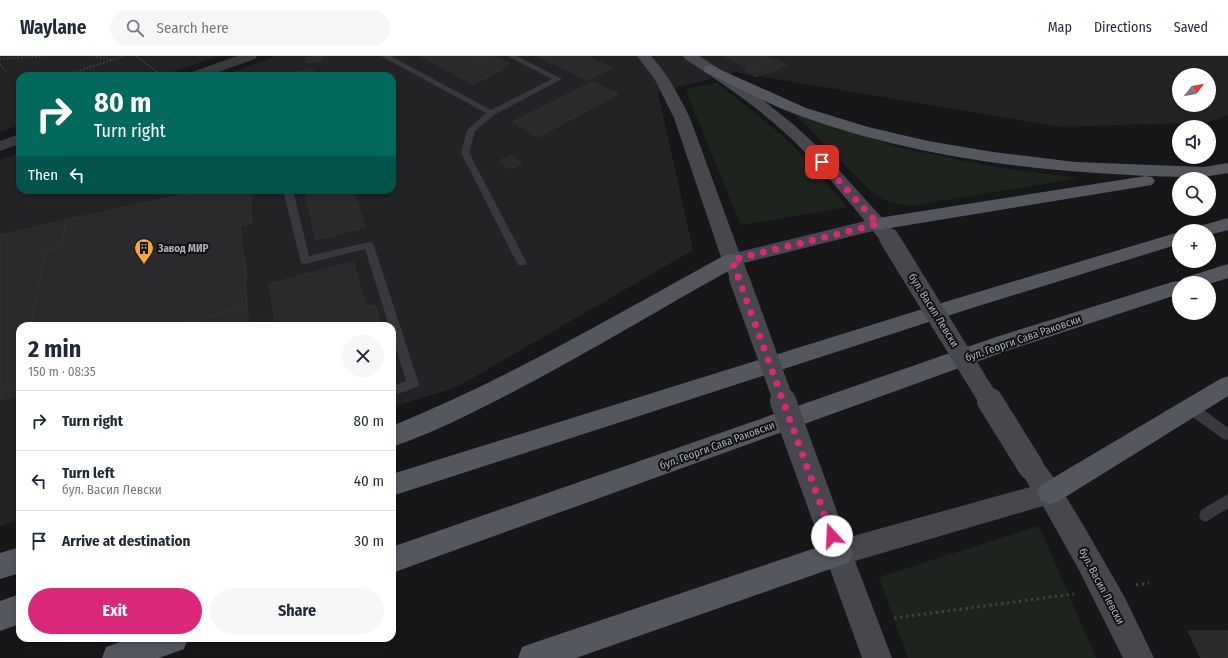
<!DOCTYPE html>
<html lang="en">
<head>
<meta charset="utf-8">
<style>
	:root { --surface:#fff; --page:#f6f6f7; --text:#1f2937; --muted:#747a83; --line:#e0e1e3; --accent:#db2777 }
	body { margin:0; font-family:"Fira Sans Condensed",sans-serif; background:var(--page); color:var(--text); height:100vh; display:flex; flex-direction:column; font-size:15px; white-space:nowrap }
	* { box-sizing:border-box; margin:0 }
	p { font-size:13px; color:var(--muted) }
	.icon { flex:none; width:22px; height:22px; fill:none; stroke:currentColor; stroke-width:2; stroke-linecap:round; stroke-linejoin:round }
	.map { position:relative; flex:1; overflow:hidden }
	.panel { position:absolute; left:16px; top:266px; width:380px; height:320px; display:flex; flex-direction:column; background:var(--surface); border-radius:12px; box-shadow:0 2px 6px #0003 }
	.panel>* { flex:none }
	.guide { position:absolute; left:16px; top:16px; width:380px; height:122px; border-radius:12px; box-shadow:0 2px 6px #0003; background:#00695c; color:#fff; overflow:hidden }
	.needle { width:26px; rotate:59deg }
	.tools { position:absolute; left:1172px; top:12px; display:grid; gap:8px }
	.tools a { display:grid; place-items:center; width:44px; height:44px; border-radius:50%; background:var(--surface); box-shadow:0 2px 6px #0003; font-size:20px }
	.pin { position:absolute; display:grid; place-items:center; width:34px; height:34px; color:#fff; margin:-17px; border-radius:8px; box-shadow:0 2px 6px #0006 }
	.me { position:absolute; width:44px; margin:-22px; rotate:340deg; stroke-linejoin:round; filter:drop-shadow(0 0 3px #0008) }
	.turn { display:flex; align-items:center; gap:14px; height:84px; padding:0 12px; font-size:18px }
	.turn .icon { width:52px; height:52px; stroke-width:2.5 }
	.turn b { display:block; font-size:28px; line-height:34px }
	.then { display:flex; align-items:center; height:38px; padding:0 12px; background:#0003; gap:8px; font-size:15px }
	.round { display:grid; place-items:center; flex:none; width:42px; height:42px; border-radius:21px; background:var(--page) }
	.head { display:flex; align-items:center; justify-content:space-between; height:68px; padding:0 12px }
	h1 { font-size:24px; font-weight:700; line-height:30px }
	.action { display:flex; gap:8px; margin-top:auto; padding:8px 12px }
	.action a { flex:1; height:46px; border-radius:24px; background:var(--accent); color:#fff; font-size:16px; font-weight:700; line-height:46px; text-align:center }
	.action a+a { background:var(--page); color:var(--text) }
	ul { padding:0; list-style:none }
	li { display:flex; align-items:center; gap:12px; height:60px; padding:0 12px; border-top:1px solid var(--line) }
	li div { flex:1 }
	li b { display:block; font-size:15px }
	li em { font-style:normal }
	header { display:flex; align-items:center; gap:24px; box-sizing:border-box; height:56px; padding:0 20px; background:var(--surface); border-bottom:1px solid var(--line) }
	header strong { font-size:19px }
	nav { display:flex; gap:22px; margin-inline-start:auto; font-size:14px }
	.search { width:280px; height:36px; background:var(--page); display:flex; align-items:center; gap:10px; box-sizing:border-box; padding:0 14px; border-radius:22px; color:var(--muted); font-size:15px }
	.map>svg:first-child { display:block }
</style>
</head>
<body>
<header>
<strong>Waylane</strong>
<div class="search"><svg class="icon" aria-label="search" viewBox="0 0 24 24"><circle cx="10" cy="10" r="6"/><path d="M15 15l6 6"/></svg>Search here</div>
<nav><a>Map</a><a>Directions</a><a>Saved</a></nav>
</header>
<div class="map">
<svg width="1228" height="602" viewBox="0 0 1228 602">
	<rect width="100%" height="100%" fill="#171719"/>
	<!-- built -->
	<path fill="#232326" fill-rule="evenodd" d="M0 0H219L161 20H20V69L0 76Z
		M276 0H1228V59L1209 66 1061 71 735 16 658 37 693 194 457 331 392 351V270H20V464L0 470V104L20 96V134H392V20H223ZM1179 19H1209V49H1179Z"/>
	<!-- green -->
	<path fill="#1d241e" d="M717 27 778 76 810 108 847 151 741 169 685 33Z
		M795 58 897 91 995 111 1079 122 909 150 887 145 872 136Z
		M1039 470 1096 602H908L879 521Z"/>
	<!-- building -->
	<path fill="#2a2a2d" stroke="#313135" d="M316 0H321L323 4 307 7 306 2Z
		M421 0H470L500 15 473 28Z
		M470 0H493L510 8 498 14Z
		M537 0H586L612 12 588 24Z
		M725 0H766L774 4 748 13Z
		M777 3 787 9 756 21 745 15Z
		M312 13 314 18 305 20 278 19Z
		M592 26 618 38 538 81 513 66Z
		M511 99 522 107 511 113 499 105Z
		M204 134H250L252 167 240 170 247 224H245L247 250 173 270H31L45 194 62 190 66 164Z
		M305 134H353L365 171 316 184Z
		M66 164 62 190 45 194 31 270H20L19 328 0 334V179Z
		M353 206 366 251 375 249 381 270H276L269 228Z
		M247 250 249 270H173Z
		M20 325V339L0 344V334L19 328Z
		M1188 575H1228V602H1201Z"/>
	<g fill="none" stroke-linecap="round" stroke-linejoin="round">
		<!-- path-far1 -->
		<path stroke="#3e4045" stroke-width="2" stroke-dasharray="1.5 2" stroke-linecap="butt" d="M93 0 113 4
			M136 0 156 15 155 20
			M0 3 45 0
			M0 9 7 16
			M63 20 124 0"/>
		<!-- path -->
		<path stroke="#3e4045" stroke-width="3" stroke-dasharray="2.5 3.5" stroke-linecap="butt" d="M1136 529 1149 527
			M894 562 1074 538"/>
		<!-- service -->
		<path fill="#38393e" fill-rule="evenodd" d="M381 0H391L491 54 552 23 507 0H517L562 23 494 59 475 75 469 97 527 207 526 209H518L517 207 461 97 467 74 486 57Z
			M283 134H293L309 200 369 186 373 187 419 328 417 331 392 340V330L406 325 392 280V270H389L365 193 305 208 301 207Z
			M1191 347 1196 348 1228 372V384L1223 383 1186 356 1185 352 1186 348Z
			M1228 438V452L1206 466 1201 464 1199 459 1201 454Z"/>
		<!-- minor -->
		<path fill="#38393e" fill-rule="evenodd" d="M237 0H257L255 3 207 20H187L189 17Z
			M20 78V88L0 95V85Z"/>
		<!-- secondary -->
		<path fill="#46484e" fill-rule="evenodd" d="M637 0H651C668 18 679 40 690 62L739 196 865 165C839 134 813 102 783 75 753 48 719 25 685 3L683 0H699L743 28 794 69 819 92 884 164 898 182 896 186C884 189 880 184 873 175L744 207 749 222 746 227 739 229 732 227 722 204 674 62 654 22Z
			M1031 400 1040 403 1059 429 1085 472 1125 542 1154 602H1123L1079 514 1043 450 855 505 892 602H862L819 483 823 474 833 470 843 474 846 482 1030 431 1018 411 1022 403Z"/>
		<!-- primary -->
		<path fill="#54575d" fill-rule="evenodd" d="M710 9 806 52 868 71 928 85 993 96 1075 106 1204 111 1228 107V117L1191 123 1184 121C1054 118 919 104 795 58 764 46 735 30 705 16L703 13 705 10Z
			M1146 120 1152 121 1155 125 1152 129 878 174 872 172 869 168 872 164 878 162Z
			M1228 162V174L1209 179V175H1194L1196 171Z
			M1179 176V188L972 252 392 440V418L958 242Z
			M732 198 739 199 742 204 739 209C663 251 588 297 511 337 472 357 433 377 392 391V370C508 323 615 259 725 199Z
			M1228 208V222L1209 228 1179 227V238L1012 293 392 517V491L996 281 1172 226 1181 225 1183 222Z
			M1228 320V340L1059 445 1050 448 1041 445 1037 437 1041 429 1220 323Z
			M839 484 849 488 853 497 849 506 839 510 576 602H518L522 591 533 587Z
			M20 491V517L0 523V497Z
			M20 538V568L0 575V545Z
			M131 582H188L184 593 159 602H102L106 591Z"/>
		<!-- secondary-bridge-far1 -->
		<path stroke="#46484e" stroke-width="20" d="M889 182 990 346
			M739 222 784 346"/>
		<!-- secondary-bridge -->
		<path stroke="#46484e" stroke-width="26" d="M783 345 832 480
			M990 345 1031 411"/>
	</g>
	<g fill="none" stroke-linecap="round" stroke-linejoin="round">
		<!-- route -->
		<path stroke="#db2777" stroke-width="7" stroke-dasharray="0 12.6" d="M822 106 878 168 732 204 832 480"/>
	</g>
	<!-- icons -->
	<defs>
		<g id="building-pin" transform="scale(1)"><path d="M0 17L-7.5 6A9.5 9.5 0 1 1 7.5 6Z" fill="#eda73b" stroke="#121214"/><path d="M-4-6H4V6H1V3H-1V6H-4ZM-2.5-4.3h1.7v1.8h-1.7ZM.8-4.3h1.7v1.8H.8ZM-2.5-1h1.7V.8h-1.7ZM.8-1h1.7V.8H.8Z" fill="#111"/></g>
	</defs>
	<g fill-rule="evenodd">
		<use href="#building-pin" x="144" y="192"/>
	</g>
	<g text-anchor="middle" stroke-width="4" stroke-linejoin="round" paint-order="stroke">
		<!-- poi labels -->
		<g font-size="11" font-weight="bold" fill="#aaafb8" stroke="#121214" text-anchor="start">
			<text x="158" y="196">Завод МИР</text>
		</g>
		<!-- street labels -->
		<g font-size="11" fill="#aaafb8" stroke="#121214">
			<text transform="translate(934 254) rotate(58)" y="4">бул. Васил Левски</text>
			<text transform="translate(1023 282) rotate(-19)" y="4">бул. Георги Сава Раковски</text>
			<text transform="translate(717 389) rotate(-20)" y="4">бул. Георги Сава Раковски</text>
			<text transform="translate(1102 530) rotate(62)" y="4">бул. Васил Левски</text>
		</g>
	</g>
</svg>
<div class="tools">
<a><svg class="needle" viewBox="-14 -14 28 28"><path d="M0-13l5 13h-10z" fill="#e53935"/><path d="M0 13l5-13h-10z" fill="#747a83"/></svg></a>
<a><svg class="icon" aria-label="sound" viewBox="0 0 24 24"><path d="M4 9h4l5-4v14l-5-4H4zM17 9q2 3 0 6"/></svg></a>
<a><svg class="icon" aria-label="search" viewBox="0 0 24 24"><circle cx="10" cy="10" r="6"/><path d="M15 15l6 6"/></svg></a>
<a>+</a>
<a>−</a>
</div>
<div class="pin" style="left:822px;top:106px;background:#d93025"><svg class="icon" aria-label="arrive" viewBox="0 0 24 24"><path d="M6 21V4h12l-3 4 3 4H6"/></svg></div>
<svg class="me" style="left:832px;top:480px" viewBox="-20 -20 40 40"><circle r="19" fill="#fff"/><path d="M0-13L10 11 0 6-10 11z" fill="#db2777"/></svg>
<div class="guide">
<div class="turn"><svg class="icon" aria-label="right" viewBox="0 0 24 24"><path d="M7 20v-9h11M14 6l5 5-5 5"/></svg><div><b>80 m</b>Turn right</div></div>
<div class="then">Then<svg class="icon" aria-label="left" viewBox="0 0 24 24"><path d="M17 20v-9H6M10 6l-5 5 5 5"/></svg></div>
</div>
<section class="panel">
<div class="head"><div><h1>2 min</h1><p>150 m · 08:35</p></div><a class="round"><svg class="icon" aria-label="close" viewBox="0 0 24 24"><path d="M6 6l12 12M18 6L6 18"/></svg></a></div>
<ul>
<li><svg class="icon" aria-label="right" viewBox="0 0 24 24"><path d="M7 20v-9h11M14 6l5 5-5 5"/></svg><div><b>Turn right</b></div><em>80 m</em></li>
<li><svg class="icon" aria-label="left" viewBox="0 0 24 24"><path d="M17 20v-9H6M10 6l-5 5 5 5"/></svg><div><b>Turn left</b><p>бул. Васил Левски</p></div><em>40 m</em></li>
<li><svg class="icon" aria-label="arrive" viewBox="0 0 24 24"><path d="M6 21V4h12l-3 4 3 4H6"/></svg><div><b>Arrive at destination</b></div><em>30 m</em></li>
</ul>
<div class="action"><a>Exit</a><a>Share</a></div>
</section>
</div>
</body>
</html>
